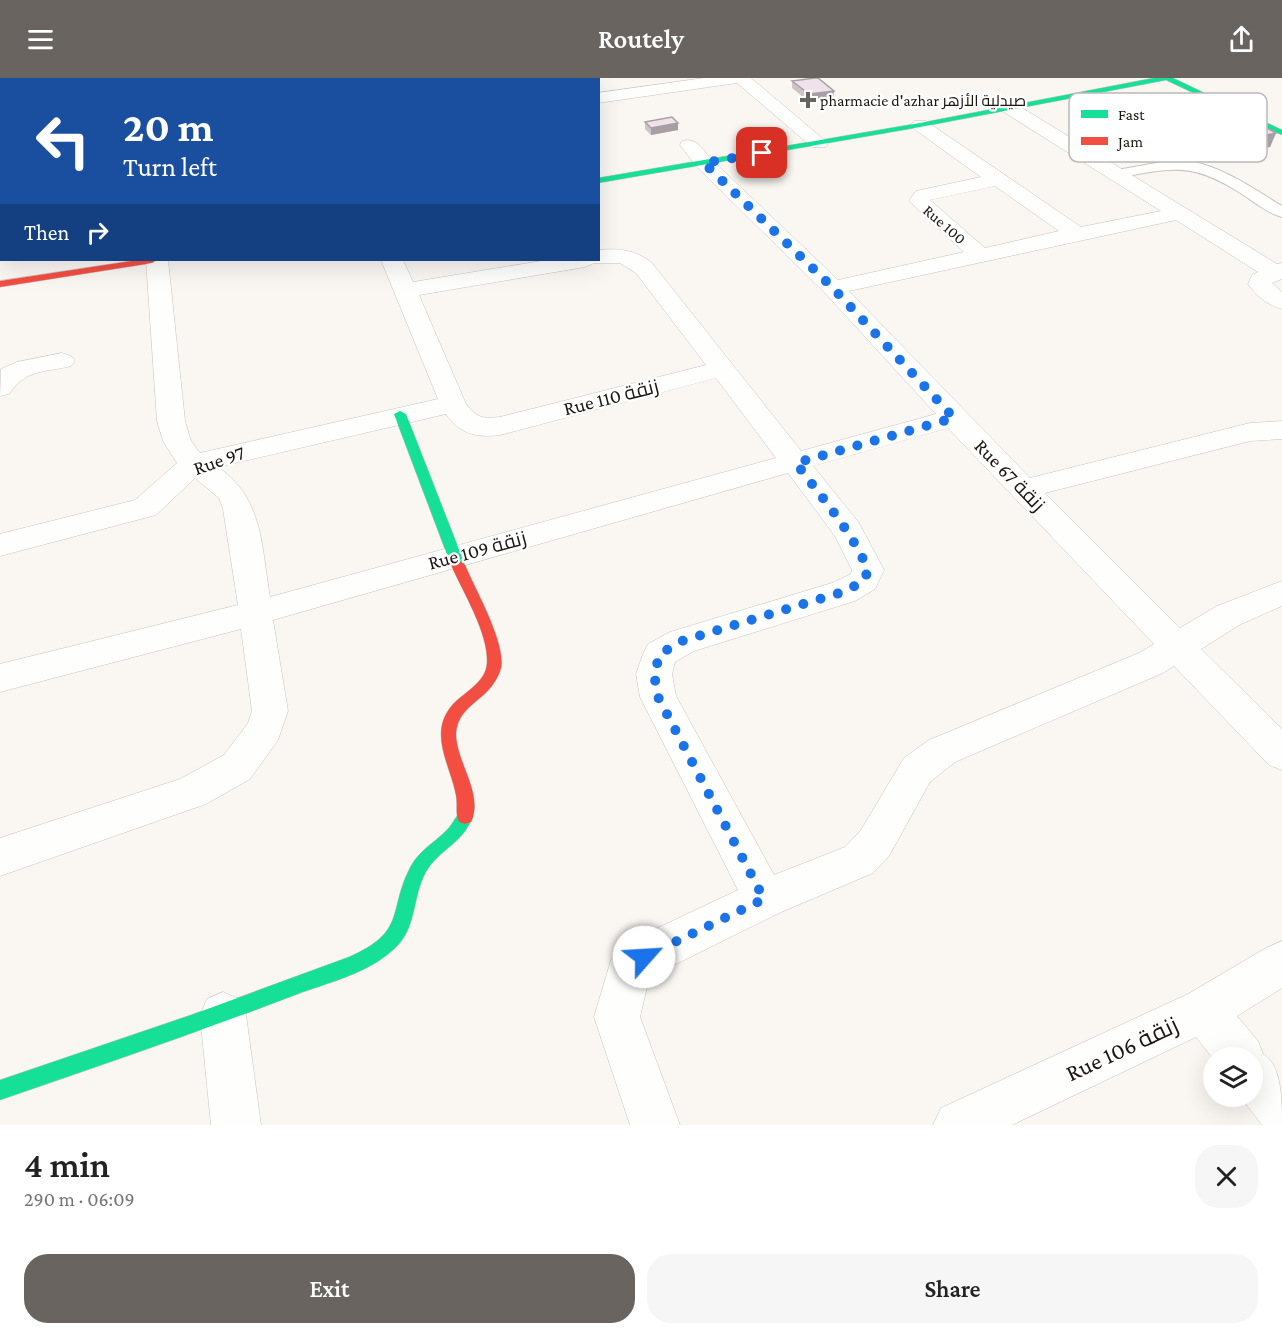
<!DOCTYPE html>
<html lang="en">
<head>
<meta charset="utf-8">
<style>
	:root { --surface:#fff; --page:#f6f6f6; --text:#222; --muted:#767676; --accent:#6a6460 }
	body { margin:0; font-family:"Crimson Pro",Cairo,serif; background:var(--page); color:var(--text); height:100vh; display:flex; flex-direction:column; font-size:22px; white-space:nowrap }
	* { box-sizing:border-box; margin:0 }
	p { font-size:20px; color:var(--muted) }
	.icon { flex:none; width:33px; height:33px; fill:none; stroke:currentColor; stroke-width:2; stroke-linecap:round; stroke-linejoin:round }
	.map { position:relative; height:1047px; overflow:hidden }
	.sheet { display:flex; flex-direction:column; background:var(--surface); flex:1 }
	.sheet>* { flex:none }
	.guide { position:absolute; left:0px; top:0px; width:600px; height:183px; box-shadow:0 6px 24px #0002; background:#1a4fa0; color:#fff; overflow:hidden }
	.controls { position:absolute; left:1203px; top:969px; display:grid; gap:12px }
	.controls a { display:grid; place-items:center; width:60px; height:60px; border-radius:50%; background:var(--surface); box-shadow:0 6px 24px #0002; font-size:30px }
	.pin { position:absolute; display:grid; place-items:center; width:51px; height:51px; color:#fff; margin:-26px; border-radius:12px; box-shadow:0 3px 9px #0006 }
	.me { position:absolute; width:66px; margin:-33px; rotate:64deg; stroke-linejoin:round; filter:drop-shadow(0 0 4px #0008) }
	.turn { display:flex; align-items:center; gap:21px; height:126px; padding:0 24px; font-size:27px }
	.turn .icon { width:78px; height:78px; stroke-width:2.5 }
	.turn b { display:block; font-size:42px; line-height:51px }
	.then { display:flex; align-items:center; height:57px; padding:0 24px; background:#0003; gap:12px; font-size:22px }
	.round { display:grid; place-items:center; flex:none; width:63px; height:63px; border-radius:24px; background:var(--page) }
	.summary { display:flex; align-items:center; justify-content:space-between; height:102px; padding:0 24px }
	h1 { font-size:36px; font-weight:600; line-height:45px }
	.action { display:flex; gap:12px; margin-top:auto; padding:12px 24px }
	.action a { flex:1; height:69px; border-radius:24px; background:var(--accent); color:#fff; font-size:24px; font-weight:600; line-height:69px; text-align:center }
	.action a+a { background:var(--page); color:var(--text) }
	header { display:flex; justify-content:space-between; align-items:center; height:78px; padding:0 24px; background:var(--accent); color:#fff; font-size:27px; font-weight:600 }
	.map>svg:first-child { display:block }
</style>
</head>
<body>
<header><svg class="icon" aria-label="menu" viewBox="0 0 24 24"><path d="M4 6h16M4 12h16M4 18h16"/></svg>Routely<svg class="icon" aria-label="share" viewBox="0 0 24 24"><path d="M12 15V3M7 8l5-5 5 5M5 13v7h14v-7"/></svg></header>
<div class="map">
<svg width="1282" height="1047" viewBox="0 0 1282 1047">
	<rect width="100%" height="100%" fill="#faf6f2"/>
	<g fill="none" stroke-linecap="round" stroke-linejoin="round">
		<!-- lane casing -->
		<g stroke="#c8c3bf" stroke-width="2">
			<path id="lane" d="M1190 83C1225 90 1252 110 1282 128V139C1266 135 1251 121 1237 113 1190 83 1168 91 1116 100L1109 96 1111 93 1162 84Z
				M0 139H2V149H0Z"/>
		</g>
		<!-- street casing -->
		<g stroke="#c8c3bf" stroke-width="1">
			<path id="street" d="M124 0H144L145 2H125Z
				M224 0H252L223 2Z
				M345 0H361L362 2H345Z
				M527 0H543L544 2H527Z
				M704 0H751L828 65 826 69H812L737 5 598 25V15Z
				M1008 24 1014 25 1277 186 1282 185V201L1272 205 1282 214V231C1267 227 1257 218 1248 206L1252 197 1258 194 1176 142 849 213 1030 400 1250 345 1282 343V361L1250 363 1045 415 1180 550 1217 528 1282 503V528L1241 546 1201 571 1282 651V692L1269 687 1174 588 1163 595 955 684 930 704 889 778 873 795 779 835 660 894 647 909 640 939 680 1047H630L594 939 611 882 628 864 738 812 640 619 636 596 643 576 648 566 670 554 832 505 851 496 852 492 835 458 788 395 273 542 288 633 278 662 250 701 206 726 0 798V760L180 701 224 677 248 645 252 633 241 551 0 614V586L238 527 223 431 219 420 195 400 156 437 0 478V456L135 422 177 385 163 363 157 343 146 182H168L185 343 191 363 200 375 438 321 381 182H403L413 204 547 182H598V172C619 170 636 172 652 185L801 373 936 336 825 215 697 89 680 67 682 63C697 59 702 71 711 81L838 202 964 174 909 123 916 113 981 99 914 51 911 47 914 43H926L1081 149 1161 133 1002 33 999 29 1002 25ZM995 108 1059 153 985 170 930 122ZM594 185H620L636 195 706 287 500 339C483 341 477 340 466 326L419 217 585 189ZM716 300 776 380 270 519C261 468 264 421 218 389L446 336C460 356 476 360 500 357ZM948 350 1154 566 1139 575 929 662 904 680 861 752 845 769 774 797 676 618 672 596 675 584 694 573 855 523 875 511 884 492 859 445 813 388Z
				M0 26H2V36H0Z
				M0 69H2V81H0Z
				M62 275 71 278 75 283 71 288C44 295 27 290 9 316L0 318 1 291 17 284Z
				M1282 863V910L1237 938 1258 963 1263 976C1282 987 1282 1023 1282 1047H1262L1240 1018H1252V980H1214V982L1196 959 1012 1047H933L941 1030 1188 916 1266 870Z
				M223 914 239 921 246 937 261 1047H211L200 937 207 921Z"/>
		</g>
		<!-- fast casing -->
		<g stroke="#c8c3bf" stroke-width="1">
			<path id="fast" d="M1154 0H1173L1282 52V57L1166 2 920 49 598 105V100L920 45Z
				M400 333 406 336 465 487 463 490H453L451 487 394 336Z
				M465 732 471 734 473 739C461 766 444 769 429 789 412 813 418 847 397 868 371 895 329 904 295 917 198 954 99 988 0 1022V1002L191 937 349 879C408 853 387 833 411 788 420 772 435 764 447 752 454 745 456 735 465 732Z"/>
		</g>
		<!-- jam casing -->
		<g stroke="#c8c3bf" stroke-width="1">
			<path id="jam" d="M138 182H157L152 185 0 209V203Z
				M458 482 465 487C475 511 506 565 501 590 498 601 490 612 481 619 468 630 457 638 456 656 456 684 484 716 471 744L465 746 459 744C455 736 458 726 456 717 451 689 429 657 450 630 461 615 486 606 487 585 489 556 463 514 451 487Z"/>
		</g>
		<!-- lane -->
		<use href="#lane" fill="#fefefd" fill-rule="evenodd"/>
		<!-- street -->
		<use href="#street" fill="#fefefd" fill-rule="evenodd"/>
		<!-- fast -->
		<use href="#fast" fill="#16e098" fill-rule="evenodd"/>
		<!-- jam -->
		<use href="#jam" fill="#f24e42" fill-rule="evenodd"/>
	</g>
	<!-- wall -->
	<path fill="#cec3c8" d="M792 3 834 13 833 20 808 23 792 10Z
		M1186 36 1276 55 1270 69 1228 77 1180 50Z
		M645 44 678 52 651 57 645 51Z"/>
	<!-- shaded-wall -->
	<path fill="#a79fa3" d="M834 13 833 20 808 23 809 16Z
		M678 45V52L651 57V50Z
		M1276 55 1270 69 1228 77 1234 63Z"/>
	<!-- building -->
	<path fill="#efe3e9" stroke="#a79fa3" stroke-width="1.5" d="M815 0H818L834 13 809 16 792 3Z
		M1226 29 1276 55 1234 63 1186 36Z
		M672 39 678 45 651 50 645 44Z"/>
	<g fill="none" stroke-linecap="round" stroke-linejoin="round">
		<!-- route -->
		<path stroke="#1a73e8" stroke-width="10" stroke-dasharray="0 18" d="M644 879 764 821 658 619 654 596 660 576 682 563 843 514 864 503 868 492C851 452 822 420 796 385L954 340 833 210 704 85 762 75"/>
	</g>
	<!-- markers -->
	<path fill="#6a6460" stroke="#fff" stroke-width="2" d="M805 13h6v6h6v6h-6v6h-6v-6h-6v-6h6z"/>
	<g text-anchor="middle" stroke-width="4.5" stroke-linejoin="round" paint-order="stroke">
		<!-- far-poi labels -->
		<g font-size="16" fill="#1d1611" stroke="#fff" text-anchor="start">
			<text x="820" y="28">pharmacie d'azhar صيدلية الأزهر</text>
		</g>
		<!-- far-street labels -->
		<g font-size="16" fill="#1d1611" stroke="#fff">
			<text transform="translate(945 146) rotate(41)" y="6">Rue 100</text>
		</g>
		<!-- street labels -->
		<g font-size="20" fill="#1d1611" stroke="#fff">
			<text transform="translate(611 319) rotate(-14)" y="7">Rue 110 زنقة</text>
			<text transform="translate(219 382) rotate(-19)" y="7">Rue 97</text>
			<text transform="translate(1010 397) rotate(46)" y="7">Rue 67 زنقة</text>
			<text transform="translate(477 472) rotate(-15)" y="7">Rue 109 زنقة</text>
		</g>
		<!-- near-street labels -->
		<g font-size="24" fill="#1d1611" stroke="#fff">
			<text transform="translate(1122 971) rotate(-25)" y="8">Rue 106 زنقة</text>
		</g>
	</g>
	<!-- legend -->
	<rect x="1069" y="15" width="198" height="69" rx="9" fill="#fff" stroke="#bbb9b8" stroke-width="1.5"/>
	<rect x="1081" y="32" width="27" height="8" fill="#16e098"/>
	<rect x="1081" y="59" width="27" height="8" fill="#f24e42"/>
	<g font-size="16" fill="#1d1611">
		<text x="1118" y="42">Fast</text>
		<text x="1118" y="69">Jam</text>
	</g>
</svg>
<div class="controls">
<a><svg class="icon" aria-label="layers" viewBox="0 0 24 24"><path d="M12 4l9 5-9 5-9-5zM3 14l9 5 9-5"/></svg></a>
</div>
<div class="pin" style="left:762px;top:75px;background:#d93025"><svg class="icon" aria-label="arrive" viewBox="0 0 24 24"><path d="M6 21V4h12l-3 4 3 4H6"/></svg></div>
<svg class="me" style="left:644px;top:879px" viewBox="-20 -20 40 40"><circle r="19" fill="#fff"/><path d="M0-13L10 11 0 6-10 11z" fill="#1a73e8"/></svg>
<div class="guide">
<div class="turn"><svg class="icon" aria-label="left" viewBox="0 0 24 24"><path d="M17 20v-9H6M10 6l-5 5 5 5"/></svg><div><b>20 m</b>Turn left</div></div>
<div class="then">Then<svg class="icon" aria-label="right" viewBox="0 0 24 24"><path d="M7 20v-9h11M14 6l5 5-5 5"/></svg></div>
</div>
</div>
<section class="sheet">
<div class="summary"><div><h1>4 min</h1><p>290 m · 06:09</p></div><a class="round"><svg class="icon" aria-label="close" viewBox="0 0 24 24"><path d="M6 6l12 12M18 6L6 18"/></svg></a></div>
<div class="action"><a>Exit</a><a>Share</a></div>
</section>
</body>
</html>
